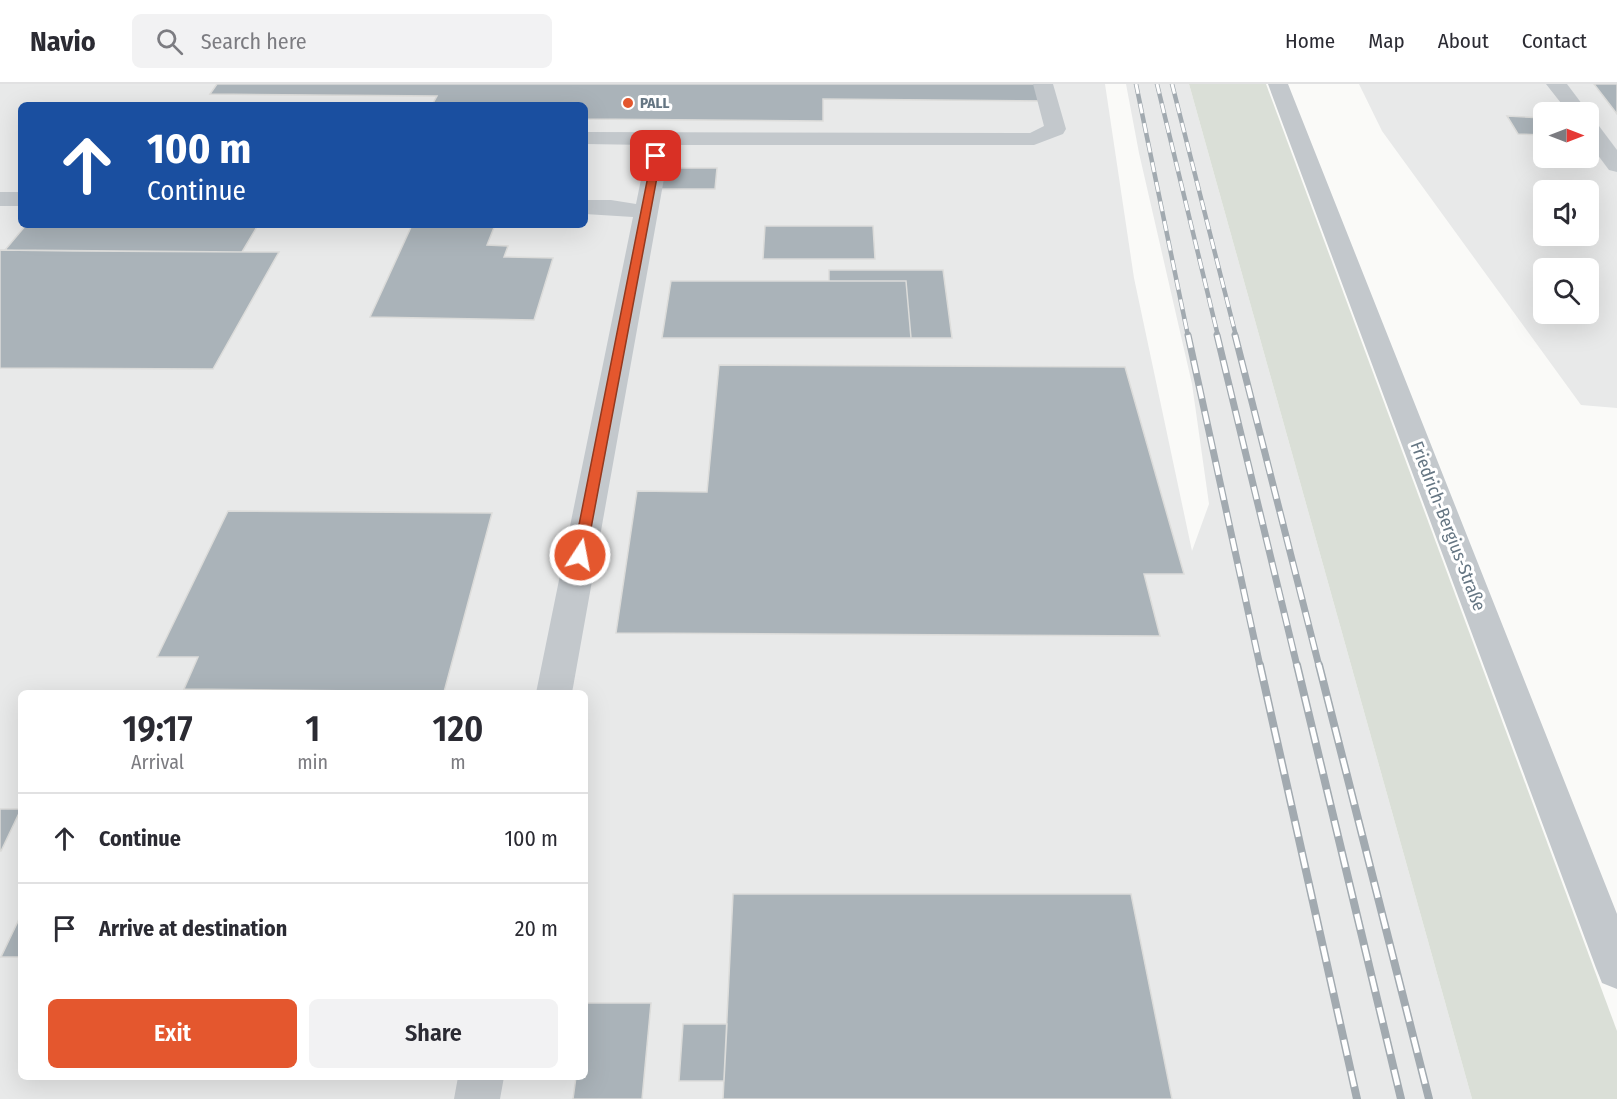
<!DOCTYPE html>
<html lang="en">
<head>
<meta charset="utf-8">
<style>
	:root { --surface:#fff; --page:#f2f2f3; --text:#2b2b33; --muted:#7c7c81; --line:#e1e1e2; --accent:#e4572e }
	body { margin:0; font-family:"Fira Sans Condensed",sans-serif; background:var(--page); color:var(--text); height:100vh; display:flex; flex-direction:column; font-size:22px; white-space:nowrap }
	* { box-sizing:border-box; margin:0 }
	p { font-size:20px; color:var(--muted) }
	.icon { flex:none; width:33px; height:33px; fill:none; stroke:currentColor; stroke-width:2; stroke-linecap:round; stroke-linejoin:round }
	.map { position:relative; flex:1; overflow:hidden }
	.side { position:absolute; left:18px; top:606px; width:570px; height:390px; display:flex; flex-direction:column; background:var(--surface); border-radius:9px; box-shadow:0 6px 24px #0002 }
	.side>* { flex:none }
	.hud { position:absolute; left:18px; top:18px; width:570px; height:126px; border-radius:9px; box-shadow:0 6px 24px #0002; background:#1a4fa0; color:#fff; overflow:hidden }
	.needle { width:39px; rotate:90deg }
	.controls { position:absolute; left:1533px; top:18px; display:grid; gap:12px }
	.controls a { display:grid; place-items:center; width:66px; height:66px; border-radius:9px; background:var(--surface); box-shadow:0 6px 24px #0002; font-size:30px }
	.pin { position:absolute; display:grid; place-items:center; width:51px; height:51px; color:#fff; margin:-26px; border-radius:12px; box-shadow:0 3px 9px #0006 }
	.me { position:absolute; width:66px; margin:-33px; rotate:11deg; stroke-linejoin:round; filter:drop-shadow(0 0 4px #0008) }
	.turn { display:flex; align-items:center; gap:21px; height:126px; padding:0 30px; font-size:27px }
	.turn .icon { width:78px; height:78px; stroke-width:2.5 }
	.turn b { display:block; font-size:42px; line-height:51px }
	.eta { display:flex; justify-content:space-evenly; align-items:center; height:102px; text-align:center }
	.eta b { font-size:36px; font-weight:600; line-height:42px }
	.button { display:flex; gap:12px; margin-top:auto; padding:12px 30px }
	.button a { flex:1; height:69px; border-radius:9px; background:var(--accent); color:#fff; font-size:24px; font-weight:600; line-height:69px; text-align:center }
	.button a+a { background:var(--page); color:var(--text) }
	ul { padding:0; list-style:none }
	li { display:flex; align-items:center; gap:18px; height:90px; padding:0 30px; border-top:2px solid var(--line) }
	li div { flex:1 }
	li b { display:block; font-size:22px }
	li em { font-style:normal }
	header { display:flex; align-items:center; gap:36px; box-sizing:border-box; height:84px; padding:0 30px; background:var(--surface); border-bottom:2px solid var(--line) }
	header strong { font-size:28px }
	nav { display:flex; gap:33px; margin-inline-start:auto; font-size:21px }
	.search { width:420px; height:54px; background:var(--page); display:flex; align-items:center; gap:15px; box-sizing:border-box; padding:0 21px; border-radius:9px; color:var(--muted); font-size:22px }
	.map>svg:first-child { display:block }
</style>
</head>
<body>
<header>
<strong>Navio</strong>
<div class="search"><svg class="icon" aria-label="search" viewBox="0 0 24 24"><circle cx="10" cy="10" r="6"/><path d="M15 15l6 6"/></svg>Search here</div>
<nav><a>Home</a><a>Map</a><a>About</a><a>Contact</a></nav>
</header>
<div class="map">
<svg width="1617" height="1015" viewBox="0 0 1617 1015">
	<rect width="100%" height="100%" fill="#fafaf8"/>
	<!-- built -->
	<path fill="#e8e9e9" fill-rule="evenodd" d="M0 0H1105L1134 194 1192 467 1209 420 1192 300 1139 69 1126 0H1189L1472 1015H0ZM21 21H585V141H21ZM21 609H585V993H21Z
		M1359 0H1617V324L1581 321 1382 47ZM1544 28H1588V74H1544ZM1544 106H1588V152H1544ZM1544 184H1588V230H1544Z"/>
	<!-- green -->
	<path fill="#dadfd7" d="M1189 0H1266L1617 947V1015H1472Z"/>
	<!-- building -->
	<path fill="#aab3b9" stroke="#dcdcda" stroke-width="1.5" d="M217 0H1050L1054 17 823 15V37L585 35V21H432L437 12 210 10Z
		M1594 0H1617V30Z
		M1507 32 1544 34V51L1518 50Z
		M664 84H717L715 105H660Z
		M26 141H258L242 168 5 166Z
		M412 141H495L487 161 508 162 504 173 553 174 534 236 370 233Z
		M765 142H873L875 175H763Z
		M0 166 73 167 279 168 213 285 0 284Z
		M829 186H943L952 254H911L906 197H829Z
		M671 197H906L911 254H662Z
		M719 281 1125 283 1184 490H1144L1160 552 616 549 637 407 707 408Z
		M228 427 492 429 444 608 184 605 198 573H157Z
		M0 725H21L1 767H0Z
		M733 810H1131L1172 1015H723Z
		M21 831V873H1Z
		M585 919H651L642 1015H573L576 993H585Z
		M683 940H727L724 997H679Z"/>
	<g fill="none" stroke-linecap="round" stroke-linejoin="round">
		<!-- minor -->
		<path fill="#c3c8cc" fill-rule="evenodd" d="M1033 0H1053L1066 45 1063 50 1034 61H670L572 609H536L633 133 585 130V116H611L636 120 648 61 585 60V48L1030 49 1044 42Z
			M1268 0H1288L1617 830V905L1602 899 1596 884Z
			M1546 0H1567L1588 28H1568Z
			M1588 37 1596 38 1617 66V88L1609 86 1588 58Z
			M0 108H21V122H0Z
			M458 993H504L500 1015H454Z"/>
		<!-- rail-far2 casing -->
		<g stroke="#a2aab0" stroke-width="4.5">
			<path id="rail-far2" d="M1136 0 1188 252
				M1157 0 1218 252
				M1172 0 1236 252"/>
		</g>
		<!-- rail-far1 casing -->
		<g stroke="#a2aab0" stroke-width="7">
			<path id="rail-far1" d="M1188 251 1260 582
				M1217 251 1297 582
				M1235 251 1319 582"/>
		</g>
		<!-- rail casing -->
		<g stroke="#a2aab0" stroke-width="8">
			<path id="rail" d="M1260 581 1357 1015
				M1297 581 1401 1015
				M1319 581 1429 1015"/>
		</g>
		<!-- rail-far2 -->
		<use href="#rail-far2" stroke="#fff" stroke-width="3" stroke-dasharray="10" stroke-linecap="butt"/>
		<!-- rail-far1 -->
		<use href="#rail-far1" stroke="#fff" stroke-width="4.5" stroke-dasharray="13" stroke-linecap="butt"/>
		<!-- rail -->
		<use href="#rail" stroke="#fff" stroke-width="5" stroke-dasharray="16" stroke-linecap="butt"/>
	</g>
	<!-- route -->
	<path fill="#e4572e" stroke="#94391e" stroke-width="1.5" d="M656 70 661 72 586 471 580 477 573 471 652 72Z"/>
	<!-- markers -->
	<circle fill="#e4572e" stroke="#fff" stroke-width="2" cx="628" cy="19" r="6"/>
	<g text-anchor="middle" stroke-width="6" stroke-linejoin="round" paint-order="stroke">
		<!-- far-poi labels -->
		<g font-size="15" font-weight="bold" fill="#657683" stroke="#fff" text-anchor="start">
			<text x="640" y="24">PALL</text>
		</g>
		<!-- street labels -->
		<g font-size="18" fill="#657683" stroke="#fff">
			<text transform="translate(1448 442) rotate(69)" y="6">Friedrich-Bergius-Straße</text>
		</g>
	</g>
</svg>
<div class="controls">
<a><svg class="needle" viewBox="-14 -14 28 28"><path d="M0-13l5 13h-10z" fill="#e53935"/><path d="M0 13l5-13h-10z" fill="#7c7c81"/></svg></a>
<a><svg class="icon" aria-label="sound" viewBox="0 0 24 24"><path d="M4 9h4l5-4v14l-5-4H4zM17 9q2 3 0 6"/></svg></a>
<a><svg class="icon" aria-label="search" viewBox="0 0 24 24"><circle cx="10" cy="10" r="6"/><path d="M15 15l6 6"/></svg></a>
</div>
<div class="pin" style="left:656px;top:72px;background:#d93025"><svg class="icon" aria-label="arrive" viewBox="0 0 24 24"><path d="M6 21V4h12l-3 4 3 4H6"/></svg></div>
<svg class="me" style="left:580px;top:471px" viewBox="-20 -20 40 40"><circle r="17" fill="#e4572e" stroke="#fff" stroke-width="3"/><path d="M0-11L8 9 0 5-8 9z" fill="#fff"/></svg>
<div class="hud">
<div class="turn"><svg class="icon" aria-label="ahead" viewBox="0 0 24 24"><path d="M12 20V5M6 11l6-6 6 6"/></svg><div><b>100 m</b>Continue</div></div>
</div>
<section class="side">
<div class="eta">
<div><b>19:17</b><p>Arrival</p></div>
<div><b>1</b><p>min</p></div>
<div><b>120</b><p>m</p></div>
</div>
<ul>
<li><svg class="icon" aria-label="ahead" viewBox="0 0 24 24"><path d="M12 20V5M6 11l6-6 6 6"/></svg><div><b>Continue</b></div><em>100 m</em></li>
<li><svg class="icon" aria-label="arrive" viewBox="0 0 24 24"><path d="M6 21V4h12l-3 4 3 4H6"/></svg><div><b>Arrive at destination</b></div><em>20 m</em></li>
</ul>
<div class="button"><a>Exit</a><a>Share</a></div>
</section>
</div>
</body>
</html>
